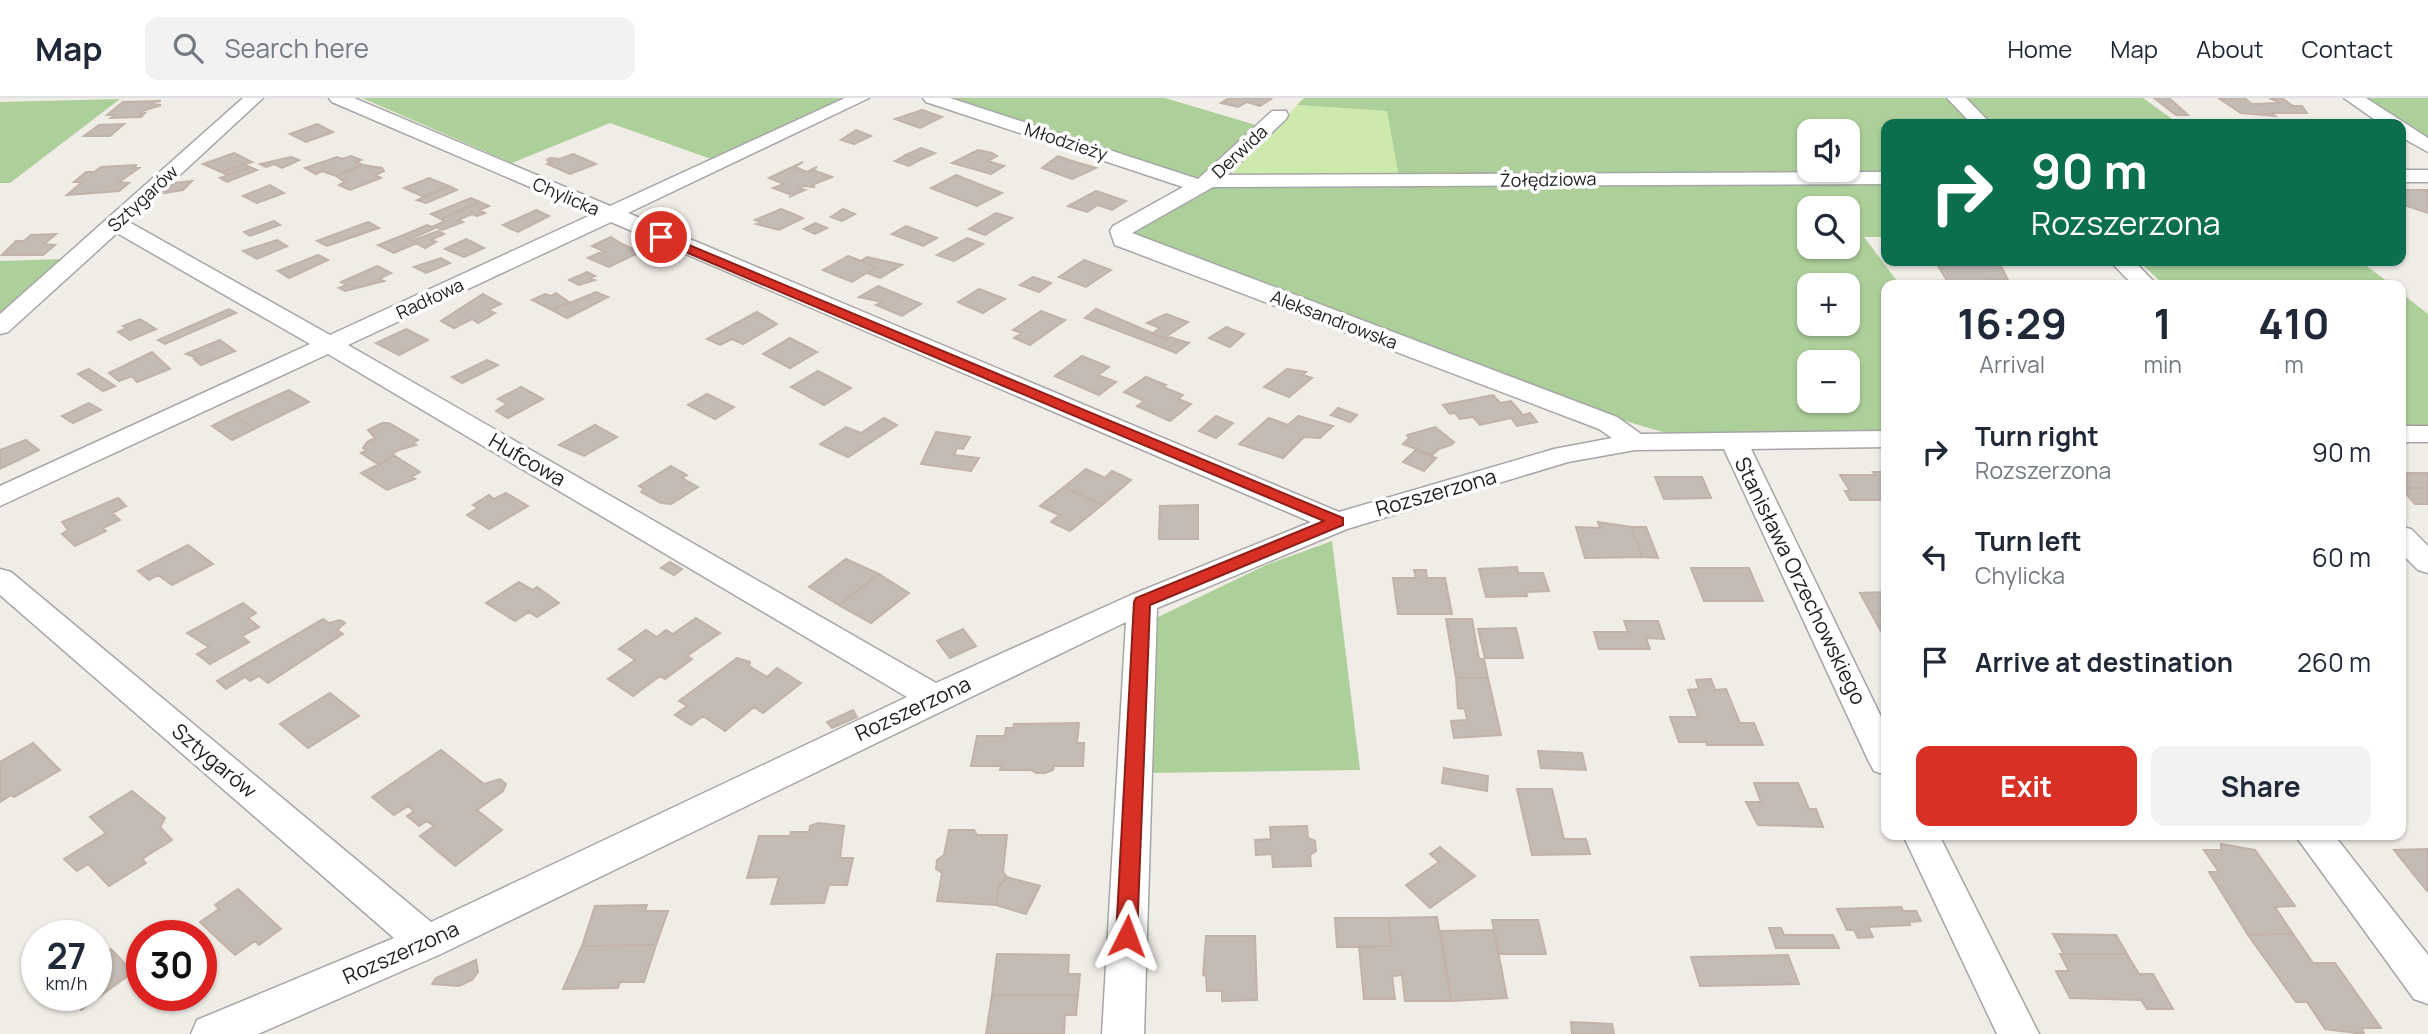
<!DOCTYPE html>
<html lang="en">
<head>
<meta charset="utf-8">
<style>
	:root { --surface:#fff; --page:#f2f2f3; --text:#1f2937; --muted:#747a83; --line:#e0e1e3; --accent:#d93025 }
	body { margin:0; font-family:Manrope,sans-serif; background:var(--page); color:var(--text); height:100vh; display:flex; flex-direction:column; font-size:26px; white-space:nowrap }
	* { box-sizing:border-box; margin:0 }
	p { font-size:23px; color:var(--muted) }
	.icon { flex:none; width:38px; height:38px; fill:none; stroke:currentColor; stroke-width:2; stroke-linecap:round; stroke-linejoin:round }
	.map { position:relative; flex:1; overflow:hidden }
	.drawer { position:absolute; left:1881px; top:182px; width:525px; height:560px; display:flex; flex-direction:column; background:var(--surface); border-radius:14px; box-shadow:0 2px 5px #0004 }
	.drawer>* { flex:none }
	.banner { position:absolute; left:1881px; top:21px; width:525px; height:147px; border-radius:14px; box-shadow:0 2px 5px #0004; background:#0b6e4f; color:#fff; overflow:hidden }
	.buttons { position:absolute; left:1797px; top:21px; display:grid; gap:14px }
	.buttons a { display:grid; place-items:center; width:63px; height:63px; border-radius:14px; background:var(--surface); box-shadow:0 2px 5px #0004; font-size:35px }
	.speed { position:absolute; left:21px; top:822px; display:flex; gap:14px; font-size:35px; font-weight:700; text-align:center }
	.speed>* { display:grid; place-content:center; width:91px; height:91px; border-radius:50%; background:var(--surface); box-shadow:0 2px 5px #0004; line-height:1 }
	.speed small { font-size:18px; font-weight:400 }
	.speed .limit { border:10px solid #d22; background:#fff; color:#111 }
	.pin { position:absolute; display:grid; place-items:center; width:60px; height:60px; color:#fff; margin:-30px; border:4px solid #fff; border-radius:50%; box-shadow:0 2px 7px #0007 }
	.me { position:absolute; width:77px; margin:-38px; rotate:3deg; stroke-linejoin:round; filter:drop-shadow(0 0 5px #0008) }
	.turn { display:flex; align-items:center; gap:24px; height:147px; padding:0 35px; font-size:32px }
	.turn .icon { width:91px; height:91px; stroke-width:2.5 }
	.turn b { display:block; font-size:49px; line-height:60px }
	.eta { display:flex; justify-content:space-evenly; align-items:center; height:119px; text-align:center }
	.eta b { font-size:42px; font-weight:700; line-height:49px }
	.cta { display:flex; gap:14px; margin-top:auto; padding:14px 35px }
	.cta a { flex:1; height:80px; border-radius:14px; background:var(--accent); color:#fff; font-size:28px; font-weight:700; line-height:80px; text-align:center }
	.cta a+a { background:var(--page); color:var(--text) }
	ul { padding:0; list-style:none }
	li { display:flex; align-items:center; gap:21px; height:105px; padding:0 35px }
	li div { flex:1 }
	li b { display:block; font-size:26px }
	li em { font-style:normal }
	header { display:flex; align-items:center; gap:42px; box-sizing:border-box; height:98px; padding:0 35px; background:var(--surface); border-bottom:2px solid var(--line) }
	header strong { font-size:33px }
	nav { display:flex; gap:38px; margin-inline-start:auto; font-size:24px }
	.search { width:490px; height:63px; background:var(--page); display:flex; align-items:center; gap:18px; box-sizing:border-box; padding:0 24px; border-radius:14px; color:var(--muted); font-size:26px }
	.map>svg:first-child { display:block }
</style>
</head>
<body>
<header>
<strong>Map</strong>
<div class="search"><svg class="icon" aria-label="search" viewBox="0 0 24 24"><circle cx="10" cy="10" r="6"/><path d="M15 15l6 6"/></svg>Search here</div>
<nav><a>Home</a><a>Map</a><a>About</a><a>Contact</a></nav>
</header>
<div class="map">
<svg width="2428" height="936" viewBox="0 0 2428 936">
	<rect width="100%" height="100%" fill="#f0ece6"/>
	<!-- grass -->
	<path fill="#cdeaac" d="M1297 7 1387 13 1399 80 1229 79Z"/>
	<!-- forest -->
	<path fill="#adcf9a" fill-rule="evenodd" d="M362 0H847L714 62 610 25 512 65Z
		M952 0H1165L1259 28 1199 85Z
		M1304 0H1949L1975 26H1886V77L1399 80 1387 13 1297 7ZM1810 33H1848V72H1810Z
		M1965 0H2143L2179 26H1990Z
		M2362 0H2428V42Z
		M120 1 10 85H0V4Z
		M1886 83V139H1864L1900 187H1886V335L1672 337 1603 316 1129 137 1209 88ZM1810 110H1848V149H1810ZM1810 187H1848V226H1810ZM1810 264H1848V303H1810Z
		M65 161 0 218V163Z
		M2139 163H2360L2392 187H2164Z
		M2401 195 2428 216V328H2401Z
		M1332 443 1360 672 1146 675 1152 522 1266 467Z"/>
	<!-- building -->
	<path fill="#c5bbb5" stroke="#c2b2a8" stroke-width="2" d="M1229 0H1268L1271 1 1260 8 1247 4 1238 9 1221 5Z
		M2154 0H2169L2188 17H2176Z
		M2244 0 2252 6 2281 5 2269 0H2282L2293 8H2302L2307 15H2271L2275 18 2241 15 2220 1Z
		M161 3 154 4 152 6 161 7 142 13 140 16 145 15 141 19 111 20 115 17H107L123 4Z
		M922 12 942 19 920 30 895 21Z
		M124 26 110 38H84L99 27Z
		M317 26 333 34 306 44 290 36Z
		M856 32 871 38 854 46 841 42Z
		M921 50 935 55 920 62 905 57Z
		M978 52 992 55 997 58 988 63 1004 68 991 76 952 65Z
		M234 55 252 64 221 74 203 66Z
		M573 56 596 66 570 76 547 66 551 64 547 62 550 60 560 61Z
		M906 57 920 62 909 68 895 63Z
		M351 58 361 62 356 64 363 67 336 78 322 73 316 76 305 70 337 59 342 61Z
		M1058 58 1069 62 1096 70 1072 81 1042 70Z
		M291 59 299 62 282 70 274 66 266 69 260 66Z
		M803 64 795 69 807 74 817 69 813 72 832 79 812 87 815 89 803 88 799 90 805 92 789 99 792 97 773 90 784 86 769 80Z
		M243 66 250 69 228 77 221 74Z
		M137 67 132 70H139L119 84 129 85 119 93 67 97 82 84H74L86 74H94L101 69Z
		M363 67 382 70 384 73 375 77 381 80 350 92 339 87 345 84 336 78Z
		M250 69 257 72 227 84 220 80Z
		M956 77 981 87 1002 95 977 108 931 90Z
		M429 80 449 88 424 99 404 90Z
		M192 83 183 92 164 95 174 85Z
		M270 87 284 95 257 105 243 98Z
		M449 88 457 92 426 105 417 102Z
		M2401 92H2428V115L2401 106 2404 105 2401 103Z
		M1096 93 1126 103 1112 112 1098 107 1087 114 1068 108Z
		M471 100 480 104 441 121 431 116Z
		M480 104 489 108 480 112 485 115 477 118 472 116 458 122 463 124 442 132 434 128 445 123 441 121Z
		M781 111 803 120 779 132 756 126 760 124 755 122Z
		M843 111 855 116 842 123 831 119Z
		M536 112 549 118 518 134 503 127Z
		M996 115 1012 120 985 137 969 131Z
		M274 123 280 127 250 138 244 134Z
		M368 124 379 130 327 148 317 143Z
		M815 125 827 130 815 136 804 131Z
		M427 127 435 130 409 142 401 138Z
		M906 128 937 140 923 148 892 136Z
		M438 133 444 136 431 142 436 144 425 150 412 143Z
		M56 136 44 146 55 147 43 157H2L16 143H24L31 137Z
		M401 138 417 145 394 155 378 147Z
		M611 139 622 146 640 154 609 169 588 160 603 153 592 148Z
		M967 140 983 146 954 163 937 157Z
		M466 141 484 150 464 159 445 151Z
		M277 142 287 148 257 161 243 153Z
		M318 157 328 162 289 180 278 173Z
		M848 158 861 163 876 169 852 184 823 172Z
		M867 159 902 167 880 180 867 175 876 169 861 163Z
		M441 160 450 165 426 175 414 169Z
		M1084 162 1111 172 1086 189 1059 179Z
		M1935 163H1991L2002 170 2008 182 1948 184Z
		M377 168 391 175 379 181 384 183 345 193 339 190 347 187 341 184Z
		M587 174 595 178 591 180 595 182 579 187 569 182Z
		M1033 179 1051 185 1039 194 1020 187Z
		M878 188 921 206 902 218 876 207 882 204 859 199Z
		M979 191 1005 201 983 215 958 204Z
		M596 194 608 199 567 220 552 212Z
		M556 195 569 204 552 212 532 202 545 196 551 198Z
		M483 196 501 206 488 212 495 215 489 219 478 225 472 221 454 230 441 223Z
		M229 211 236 215 165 246 158 242Z
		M1096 211 1166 241 1170 239 1179 242 1166 251 1085 220Z
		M1041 213 1065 222 1030 247 1014 240 1022 235 1013 232Z
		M757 214 777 226 743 246 732 241 720 247 707 241Z
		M1166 216 1188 224 1164 240 1152 236 1160 230 1147 225Z
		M140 221 156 231 130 242 118 234 127 230 123 228Z
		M1226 229 1244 236 1230 249 1209 240Z
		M406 231 428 242 399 257 376 245Z
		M790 240 817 254 790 270 763 256Z
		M220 242 235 253 201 267 194 261 198 260 186 256Z
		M1179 242 1189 245 1176 255 1166 251Z
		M152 254 170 271 137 284 132 278 119 283 109 275Z
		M1082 258 1109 269 1098 277 1116 284 1099 297 1055 278Z
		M487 262 498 267 462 285 452 279Z
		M89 271 115 288 103 293 78 276Z
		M1287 271 1306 274 1303 277 1312 280 1289 299 1264 289Z
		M818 273 851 290 824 307 791 289Z
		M1146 279 1166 287 1163 289 1183 297 1178 301 1191 306 1170 323 1137 308 1144 303 1124 294Z
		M521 289 543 301 508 320 496 313 507 306 498 301Z
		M289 292 309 304 254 331 234 317Z
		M707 296 734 309 715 321 688 307Z
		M1493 297 1500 305 1511 303 1523 317 1530 315 1537 324 1517 328 1511 320 1480 327 1473 319 1460 321 1455 315 1450 316 1443 307Z
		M89 305 101 312 73 325 62 318Z
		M1338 310 1357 317 1350 324 1331 317Z
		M234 317 254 331 232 342 212 328Z
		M1216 318 1233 325 1216 340 1199 333Z
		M1298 318 1333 328 1320 340 1304 339 1283 360 1239 346 1269 320 1288 327Z
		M884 320 897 327 848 359 820 346 846 329 861 335Z
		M382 325H389L418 342 412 345 416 347 399 352 392 356 395 358 378 366 361 355 367 352 363 350 367 344 375 340 368 332Z
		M595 327 617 339 584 358 559 347Z
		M1435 329 1454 344 1451 347 1439 351 1432 357 1403 346 1409 340 1407 337Z
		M936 334 970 339 963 351 957 350 954 357 979 360 971 373 921 366Z
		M26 342 39 352 0 371V352Z
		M1416 352 1436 360 1424 373 1403 364Z
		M395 358 420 374 411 379 415 381 387 392 361 375Z
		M671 368 687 377 682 380 698 389 671 406 661 405 641 394 644 391 639 388Z
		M1086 371 1105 380 1112 373 1131 382 1102 407 1064 389Z
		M1873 374H1886V402H1850L1845 393H1850L1840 377H1875Z
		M2401 375H2428V390H2401Z
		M1655 379H1702L1711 400 1664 401Z
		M1064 389 1102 407 1070 433 1051 424 1059 417 1040 408Z
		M2401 390H2428V406H2415Z
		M506 395 528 408 489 431 467 417 478 410 473 407 489 397 494 401Z
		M118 400 126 408 112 415 120 422 103 430 106 433 75 448 62 436 68 432 62 424Z
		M1198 407V441H1159L1160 408Z
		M1598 424 1631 429 1642 459 1585 460 1576 429 1600 430Z
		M1631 429H1646L1658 460 1642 459Z
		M188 447 213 466 172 487 158 477 149 482 138 473Z
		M846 461 879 476 839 507 809 489Z
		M670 464 682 471 674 477 661 470Z
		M1517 469 1518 475H1543L1549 493 1526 494 1527 498 1486 499 1479 471Z
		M1691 470H1749L1763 503H1704Z
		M1414 472H1426L1427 480H1445L1452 516H1398L1393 480H1416Z
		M879 476 909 495 871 525 839 507Z
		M519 484 533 492 537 489 559 505 537 519 529 514 515 523 486 505Z
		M1886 494V515H1871L1860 495Z
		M243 505 256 515 248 520 259 529 242 538 249 544 210 566 197 556 209 549 187 535Z
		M1871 515H1886V535H1882Z
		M696 520 720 535 687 558 692 561 665 581 660 578 633 598 608 581 635 562 619 551 646 532 657 539 666 532 673 536Z
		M323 521 329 525 340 522 345 525 337 532 343 536 268 585 259 578 250 583 245 579 226 591 217 583Z
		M1446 521H1472L1479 561H1484L1488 580H1456Z
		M1624 523H1658L1664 541 1646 540 1650 551H1599L1594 534H1628Z
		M1516 530 1523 560H1485L1478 531Z
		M963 531 976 548 950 560 937 543Z
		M737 560 750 564 749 568 767 579 777 570 801 585 763 615 754 609 725 633 703 618 691 627 675 617 687 608 679 603Z
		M1456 580H1488L1501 637 1454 640 1451 623 1467 622 1465 611 1458 610Z
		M1711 581 1715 592 1726 591 1740 625H1754L1763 647H1707L1706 644H1679L1670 619H1698L1688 592 1699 591 1696 582Z
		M330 595 359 618 308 650 280 626Z
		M853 612 857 619 832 630 827 624Z
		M1079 625 1077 645H1084L1083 668H1054L1053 672 1045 675H1036L1031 672H1000L1001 668H971L977 638H1005L1006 630H1013L1014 626Z
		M33 645 60 672 14 699 11 697 0 704V664Z
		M441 652 484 686 500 681 506 686 503 693 477 712 502 732 455 768 420 738 434 728 427 723 419 728 407 718 414 713 408 708 394 717 372 699Z
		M1538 653 1582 655 1586 672 1541 670Z
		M1444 670 1488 678 1487 693 1442 685Z
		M1754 685H1798L1809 711H1816L1823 729 1758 727 1746 704H1761Z
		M1517 691H1552L1564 741H1586L1590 756 1532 757Z
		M132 693 165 720 160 729 172 742 142 761 146 765 109 788 88 766 77 773 64 761 106 735 90 719Z
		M818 725 844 728 840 760H853L847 787H829L824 805 771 806 779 779 747 780 759 738H790L791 734H809L810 728Z
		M1307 728 1308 740 1315 743 1316 753 1310 757 1311 768 1273 769 1272 756 1256 757 1255 742 1271 741 1270 729Z
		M949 732H974L977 737H1007L1003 774 1007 779 999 788 996 807 937 803 942 775 936 771 937 762 944 757Z
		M2221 746 2255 752 2295 808 2275 809 2293 836 2248 837 2209 774H2219L2204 752H2221Z
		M1440 749 1475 778 1430 810 1406 787 1439 764 1430 756Z
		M2428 751V793H2427L2394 752Z
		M1007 779 1040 788 1026 816 996 807 999 788Z
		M238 791 281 831 259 847 255 843 235 857 200 824 219 811 215 807Z
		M647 807 645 813H668L656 847 582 848 595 808Z
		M1901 809 1903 813H1916L1921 823 1909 824 1910 827 1868 829 1873 839 1858 840 1854 832H1847L1837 811Z
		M1437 819 1451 903H1405L1402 877 1392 878 1395 901H1364L1359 849 1392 848 1388 820Z
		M1335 820H1388L1392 848 1337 849Z
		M1492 822H1538L1546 856H1499Z
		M1769 830H1781L1784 837H1833L1839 850H1776Z
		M1494 832 1507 900 1451 903 1440 833Z
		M2053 836 2116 837 2127 856H2064Z
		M2293 836 2313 865H2335L2381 930H2362L2364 936 2325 931 2307 904H2296L2248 837Z
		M1206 838H1255L1257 902 1222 903V893H1207L1206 878 1203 877Z
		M656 847 644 884H620L618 890 563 891 582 848Z
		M111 851 133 874 81 912 69 898H96V860Z
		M997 856 1069 857 1068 876H1080L1078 897H992Z
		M2060 856H2127L2139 876H2153L2173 911H2147L2141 902 2070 900 2056 873H2069Z
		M1788 857 1799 886 1700 888 1691 859Z
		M476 862 478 874 472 882 459 888 432 886 436 880Z
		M992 897H1078L1076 917H1065L1064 936H986Z
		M1571 924 1612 926 1614 936H1572Z"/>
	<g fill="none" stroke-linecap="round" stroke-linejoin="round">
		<!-- street casing -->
		<g stroke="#a6a6a6" stroke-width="3">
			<path id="street" d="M243 0H263L129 124 330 237 593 116 332 4 329 0H354L610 108 845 0H869L628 115 1339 414 1554 351 1612 340 1599 331 1115 147 1110 133 1113 128 1183 89 926 4 923 0H950L1198 81 1272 13H1286L1288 17 1286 21 1227 77 1886 74V86L1213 89 1132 135 1617 319 1641 336 1886 333V349L1751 351 1886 629V677L1874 673 1869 664 1724 351 1635 352 1568 364 1347 431 1157 510 1144 936H1102L1126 524 441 856 258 936H191L197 922 394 840 0 497V471L11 474 431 824 907 599 328 256 0 408V388L310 246 117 135 8 234 0 236V216ZM611 124 1311 424 1131 497 936 585 348 247Z
				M1947 0H1966L1991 26H1972Z
				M2344 0H2366L2428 40V54L2401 39V26H2381Z
				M2401 72H2428V84H2401Z
				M2110 163H2134L2157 187H2133Z
				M2401 328H2428V344H2401Z
				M2401 429 2411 431 2428 448V475L2418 472 2401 455Z
				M1903 737H1939L2039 936H1997Z
				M2295 737H2334L2428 857V906L2414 901Z"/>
		</g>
		<!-- street -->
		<use href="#street" fill="#fff" fill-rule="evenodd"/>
	</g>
	<!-- route -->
	<path fill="#d93025" stroke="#8d1f18" stroke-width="2" d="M657 137H665L1343 420V427L1150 507 1137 838 1134 844 1127 847 1119 844 1116 838 1134 504 1136 500 1324 423 657 142Z"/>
	<g text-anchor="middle" stroke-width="7" stroke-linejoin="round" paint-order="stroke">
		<!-- far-street labels -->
		<g font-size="18" fill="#1f1f1f" stroke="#fff">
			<text transform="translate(1066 44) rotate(18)" y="6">Młodzieży</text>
			<text transform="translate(1240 54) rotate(-43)" y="6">Derwida</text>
			<text transform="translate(1548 82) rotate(-1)" y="6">Żołędziowa</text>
			<text transform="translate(566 99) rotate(23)" y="6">Chylicka</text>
			<text transform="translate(143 101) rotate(-43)" y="6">Sztygarów</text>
			<text transform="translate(430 201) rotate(-25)" y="6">Radłowa</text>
			<text transform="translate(1334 222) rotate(21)" y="6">Aleksandrowska</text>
		</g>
		<!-- street labels -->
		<g font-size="21" fill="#1f1f1f" stroke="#fff">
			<text transform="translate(527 362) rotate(30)" y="7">Hufcowa</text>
			<text transform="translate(1436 395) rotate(-16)" y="7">Rozszerzona</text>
			<text transform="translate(1800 483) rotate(64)" y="7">Stanisława Orzechowskiego</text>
			<text transform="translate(913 611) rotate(-25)" y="7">Rozszerzona</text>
			<text transform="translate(214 663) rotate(40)" y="7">Sztygarów</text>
			<text transform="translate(401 855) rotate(-24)" y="7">Rozszerzona</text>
		</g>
	</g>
</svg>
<div class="buttons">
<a><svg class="icon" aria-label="sound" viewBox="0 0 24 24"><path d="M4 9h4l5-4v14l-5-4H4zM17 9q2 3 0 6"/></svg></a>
<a><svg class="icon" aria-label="search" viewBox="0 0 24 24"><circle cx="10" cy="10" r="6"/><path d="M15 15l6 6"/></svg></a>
<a>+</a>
<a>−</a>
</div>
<div class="speed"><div>27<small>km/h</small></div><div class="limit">30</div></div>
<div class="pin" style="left:661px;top:139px;background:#d93025"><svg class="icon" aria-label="arrive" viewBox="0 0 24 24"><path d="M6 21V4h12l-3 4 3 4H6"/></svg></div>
<svg class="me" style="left:1127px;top:838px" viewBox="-20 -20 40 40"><path d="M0-17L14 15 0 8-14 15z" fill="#d93025" stroke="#fff" stroke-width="4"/></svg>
<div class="banner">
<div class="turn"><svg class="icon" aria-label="right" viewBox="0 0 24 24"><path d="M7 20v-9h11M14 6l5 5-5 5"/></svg><div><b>90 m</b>Rozszerzona</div></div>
</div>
<section class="drawer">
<div class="eta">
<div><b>16:29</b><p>Arrival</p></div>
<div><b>1</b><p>min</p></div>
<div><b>410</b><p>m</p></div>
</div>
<ul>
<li><svg class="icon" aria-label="right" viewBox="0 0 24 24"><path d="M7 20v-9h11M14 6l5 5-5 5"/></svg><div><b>Turn right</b><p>Rozszerzona</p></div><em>90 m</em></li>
<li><svg class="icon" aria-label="left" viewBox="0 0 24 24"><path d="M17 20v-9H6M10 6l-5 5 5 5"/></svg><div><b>Turn left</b><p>Chylicka</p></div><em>60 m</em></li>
<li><svg class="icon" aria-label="arrive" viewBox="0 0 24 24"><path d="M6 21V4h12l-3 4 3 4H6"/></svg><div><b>Arrive at destination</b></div><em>260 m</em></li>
</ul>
<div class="cta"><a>Exit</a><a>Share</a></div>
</section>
</div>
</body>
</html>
